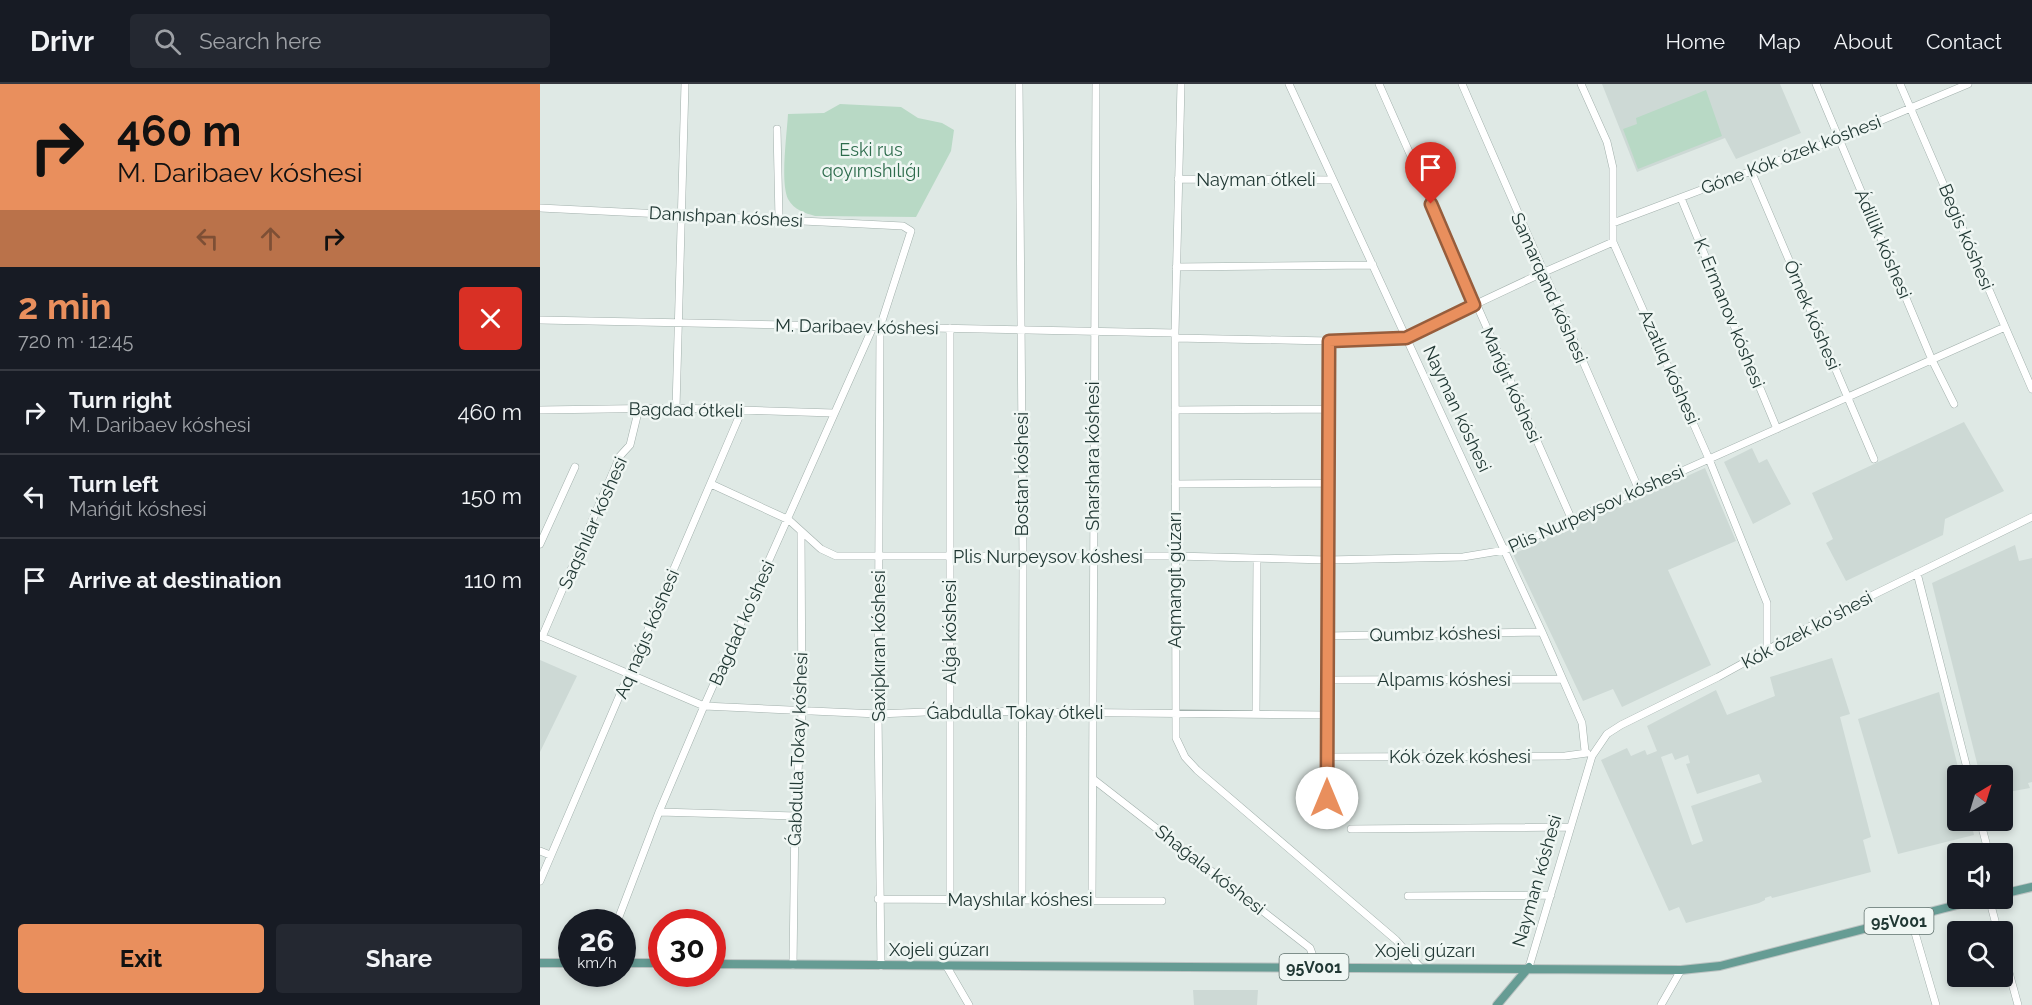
<!DOCTYPE html>
<html lang="en">
<head>
<meta charset="utf-8">
<style>
	:root { --surface:#171b24; --page:#242831; --text:#f1f3f6; --muted:#9ea1a6; --line:#363941; --accent:#e98f5d }
	body { margin:0; font-family:Raleway,sans-serif; background:var(--page); color:var(--text); height:100vh; display:flex; flex-direction:column; font-size:22px; white-space:nowrap }
	* { box-sizing:border-box; margin:0 }
	p { font-size:20px; color:var(--muted) }
	.icon { flex:none; width:33px; height:33px; fill:none; stroke:currentColor; stroke-width:2; stroke-linecap:round; stroke-linejoin:round }
	.map { position:relative; flex:1; overflow:hidden }
	.sheet { display:flex; flex-direction:column; background:var(--surface); width:540px }
	.sheet>* { flex:none }
	.hud { background:#e98f5d; color:#111; overflow:hidden }
	.needle { width:39px; rotate:38deg }
	.fabs { position:absolute; left:1407px; top:681px; display:grid; gap:12px }
	.fabs a { display:grid; place-items:center; width:66px; height:66px; border-radius:6px; background:var(--surface); box-shadow:0 3px 9px #0003; font-size:30px }
	.speed { position:absolute; left:18px; top:825px; display:flex; gap:12px; font-size:30px; font-weight:700; text-align:center }
	.speed>* { display:grid; place-content:center; width:78px; height:78px; border-radius:50%; background:var(--surface); box-shadow:0 3px 9px #0003; line-height:1 }
	.speed small { font-size:15px; font-weight:400 }
	.speed .limit { border:9px solid #d22; background:#fff; color:#111 }
	.pin { position:absolute; display:grid; place-items:center; width:51px; height:51px; color:#fff; margin:-62px -26px; border-radius:50% 50% 50% 0; rotate:-45deg; box-shadow:0 0 6px #0007 }
	.pin .icon { rotate:45deg }
	.me { position:absolute; width:66px; margin:-33px; rotate:0deg; stroke-linejoin:round; filter:drop-shadow(0 0 4px #0008) }
	.turn { display:flex; align-items:center; gap:21px; height:126px; padding:0 18px; font-size:27px }
	.turn .icon { width:78px; height:78px; stroke-width:2.5 }
	.turn b { display:block; font-size:42px; line-height:51px }
	.lanes { display:flex; align-items:center; height:57px; padding:0 18px; background:#0003; justify-content:center; gap:30px; direction:ltr }
	.lanes .off { opacity:.35 }
	.round { display:grid; place-items:center; flex:none; width:63px; height:63px; border-radius:6px; background:var(--page) }
	.head { display:flex; align-items:center; justify-content:space-between; height:102px; padding:0 18px }
	h1 { font-size:36px; font-weight:700; line-height:45px; color:var(--accent) }
	.primary-button { display:flex; gap:12px; margin-top:auto; padding:12px 18px }
	.primary-button a { flex:1; height:69px; border-radius:6px; background:var(--accent); color:#111; font-size:24px; font-weight:700; line-height:69px; text-align:center }
	.primary-button a+a { background:var(--page); color:var(--text) }
	ul { padding:0; list-style:none }
	li { display:flex; align-items:center; gap:18px; height:84px; padding:0 18px; border-top:2px solid var(--line) }
	li div { flex:1 }
	li b { display:block; font-size:22px }
	li em { font-style:normal }
	header { display:flex; align-items:center; gap:36px; box-sizing:border-box; height:84px; padding:0 30px; background:var(--surface); border-bottom:2px solid var(--line) }
	header strong { font-size:28px }
	nav { display:flex; gap:33px; margin-inline-start:auto; font-size:21px }
	.search { width:420px; height:54px; background:var(--page); display:flex; align-items:center; gap:15px; box-sizing:border-box; padding:0 21px; border-radius:6px; color:var(--muted); font-size:22px }
	main { display:flex; flex:1; min-height:0 }
	.map>svg:first-child { display:block }
</style>
</head>
<body>
<header>
<strong>Drivr</strong>
<div class="search"><svg class="icon" aria-label="search" viewBox="0 0 24 24"><circle cx="10" cy="10" r="6"/><path d="M15 15l6 6"/></svg>Search here</div>
<nav><a>Home</a><a>Map</a><a>About</a><a>Contact</a></nav>
</header>
<main>
<section class="sheet">
<div class="hud">
<div class="turn"><svg class="icon" aria-label="right" viewBox="0 0 24 24"><path d="M7 20v-9h11M14 6l5 5-5 5"/></svg><div><b>460 m</b>M. Daribaev kóshesi</div></div>
<div class="lanes"><svg class="icon off" aria-label="left" viewBox="0 0 24 24"><path d="M17 20v-9H6M10 6l-5 5 5 5"/></svg><svg class="icon off" aria-label="ahead" viewBox="0 0 24 24"><path d="M12 20V5M6 11l6-6 6 6"/></svg><svg class="icon" aria-label="right" viewBox="0 0 24 24"><path d="M7 20v-9h11M14 6l5 5-5 5"/></svg></div>
</div>
<div class="head"><div><h1>2 min</h1><p>720 m · 12:45</p></div><a class="round" style="background:#d93025;color:#fff"><svg class="icon" aria-label="close" viewBox="0 0 24 24"><path d="M6 6l12 12M18 6L6 18"/></svg></a></div>
<ul>
<li><svg class="icon" aria-label="right" viewBox="0 0 24 24"><path d="M7 20v-9h11M14 6l5 5-5 5"/></svg><div><b>Turn right</b><p>M. Daribaev kóshesi</p></div><em>460 m</em></li>
<li><svg class="icon" aria-label="left" viewBox="0 0 24 24"><path d="M17 20v-9H6M10 6l-5 5 5 5"/></svg><div><b>Turn left</b><p>Mańǵıt kóshesi</p></div><em>150 m</em></li>
<li><svg class="icon" aria-label="arrive" viewBox="0 0 24 24"><path d="M6 21V4h12l-3 4 3 4H6"/></svg><div><b>Arrive at destination</b></div><em>110 m</em></li>
</ul>
<div class="primary-button"><a>Exit</a><a>Share</a></div>
</section>
<div class="map">
<svg width="1492" height="921" viewBox="0 0 1492 921">
	<rect width="100%" height="100%" fill="#dfe9e5"/>
	<!-- built -->
	<path fill="#cdd9d5" fill-rule="evenodd" d="M1062 0H1240L1261 49 1196 75 1185 54 1097 88Z
		M1424 338 1464 407 1405 435 1403 451 1306 497 1286 459 1293 455 1272 409Z
		M1212 364 1219 379 1227 375 1251 420 1213 440 1184 378Z
		M1165 384 1196 457 1128 486 1171 581 1082 623 1073 605 1043 617 973 470Z
		M1475 461 1479 477 1492 474V698L1488 699 1490 704 1463 709 1462 692 1440 691 1392 499Z
		M1292 574 1310 630 1300 633 1331 753 1323 756 1331 788 1232 814 1231 812 1225 814V816L1219 819 1146 839 1139 823 1129 827 1061 676 1087 664 1091 672 1105 666 1107 671 1117 667 1107 642 1176 606 1187 631 1235 612 1230 593ZM1132 669 1135 676 1148 671 1150 679 1146 680 1157 710 1219 690 1222 698 1151 722 1163 757 1152 761 1121 673Z
		M0 576 37 592 0 668Z
		M1399 608 1420 691 1418 692V736L1431 737 1434 751 1358 770 1318 635Z
		M653 906H718L717 921H654Z"/>
	<!-- green -->
	<path fill="#b8d9c5" d="M1166 6 1182 52 1098 85 1083 45 1097 40 1096 34Z
		M300 20 361 23 378 34 402 39 414 46 411 67 376 133 275 132C265 129 254 126 248 115 240 98 247 50 248 30L284 29Z"/>
	<g fill="none" stroke-linecap="round" stroke-linejoin="round">
		<!-- minor casing -->
		<g stroke="#a2b0ac" stroke-width="8">
			<path id="minor" d="M479 0 483 473 482 816
				M641 0 635 249 636 654 645 673 657 686 856 856 880 883
				M749 0 1002 548 1042 639 1045 667
				M839 0 1032 436
				M922 0 1099 406
				M1041 0 1067 58 1073 84V158L1169 375 1227 519V565
				M1276 0 1392 276 1414 320
				M1360 0 1492 305
				M237 45 239 135
				M1211 87 1334 375
				M638 95 793 96
				M1141 114 1237 345
				M0 124 363 142 371 147 340 243 338 630 341 882
				M1073 139 1299 54 1428 0
				M636 183 833 181
				M0 236 635 249
				M635 254 789 257 866 253 1002 189 1073 158
				M136 324 145 0
				M0 326 136 324 293 329
				M635 326 788 325
				M171 400 249 436 281 465 296 472H635L787 476 923 473 965 466 1465 243
				M635 400 788 399
				M0 460 35 383
				M1377 489 1429 692
				M0 552 164 622 338 630 409 627 787 631
				M787 552 1002 548
				M2 553 80 372 90 361 99 324
				M787 596 1021 595
				M716 630 717 476
				M787 673 1025 672 1047 669
				M553 695 770 864 777 883
				M787 714 789 257
				M119 728 255 732
				M1440 736 1449 770
				M811 745 1029 743
				M0 767 10 771
				M0 797 202 326
				M868 812 1011 811
				M1449 814 1458 848
				M338 815 622 817
				M410 815V244
				M552 817 556 0
				M1371 835 1396 921
				M77 838 119 728 164 622 333 243
				M1462 863 1478 921
				M253 881 255 732 262 628 261 448
				M407 883 429 921
				M989 883 1052 672 1067 650 1081 641 1178 593 1278 538 1492 433
				M1121 921 1141 886"/>
		</g>
		<!-- major casing -->
		<g stroke="#bcc3c2" stroke-width="10">
			<path id="major" d="M1462 810 1492 803
				M0 879H32
				M82 879H122
				M172 880 1141 886 1180 882 1444 814
				M957 921 989 883"/>
		</g>
		<!-- minor -->
		<use href="#minor" stroke="#fff" stroke-width="7"/>
		<!-- major -->
		<use href="#major" stroke="#669c94" stroke-width="8"/>
	</g>
	<g fill="none" stroke-linecap="round" stroke-linejoin="round">
		<!-- route casing -->
		<g stroke="#975d3c" stroke-width="15">
			<path id="route" d="M787 714 789 257 866 254 934 221 891 120"/>
		</g>
		<!-- route -->
		<use href="#route" stroke="#e98f5d" stroke-width="10"/>
	</g>
	<g text-anchor="middle" stroke-width="5" stroke-linejoin="round" paint-order="stroke">
		<!-- shield labels -->
		<g fill="#eff6f3" stroke="#5f716d" stroke-width="1.5">
			<rect x="1324.5" y="824" width="69" height="26" rx="4.5"/>
			<rect x="739.5" y="870" width="69" height="26" rx="4.5"/>
		</g>
		<g font-size="16" font-weight="bold" fill="#213834">
			<text x="1359" y="843">95V001</text>
			<text x="774" y="889">95V001</text>
		</g>
		<!-- park labels -->
		<g font-size="18" fill="#2e6c4d" stroke="#eff6f3">
			<text x="331" y="72">Eski rus<tspan x="331" dy="21">qoyımshılıǵı</tspan></text>
		</g>
		<!-- street labels -->
		<g font-size="18" fill="#213834" stroke="#eff6f3">
			<text transform="translate(1251 71) rotate(-21)" y="6">Góne Kók ózek kóshesi</text>
			<text x="716" y="102">Nayman ótkeli</text>
			<text transform="translate(186 133) rotate(3)" y="6">Danıshpan kóshesi</text>
			<text transform="translate(1426 153) rotate(67)" y="6">Begis kóshesi</text>
			<text transform="translate(1343 160) rotate(67)" y="6">Ádillik kóshesi</text>
			<text transform="translate(1009 204) rotate(66)" y="6">Samarqand kóshesi</text>
			<text transform="translate(1189 229) rotate(68)" y="6">K. Ermanov kóshesi</text>
			<text transform="translate(1272 231) rotate(67)" y="6">Órnek kóshesi</text>
			<text transform="translate(317 243) rotate(1)" y="6">M. Daribaev kóshesi</text>
			<text transform="translate(1129 283) rotate(66)" y="6">Azatlıq kóshesi</text>
			<text transform="translate(971 301) rotate(66)" y="6">Mańǵıt kóshesi</text>
			<text transform="translate(917 325) rotate(65)" y="6">Nayman kóshesi</text>
			<text transform="translate(146 326) rotate(1)" y="6">Bagdad ótkeli</text>
			<text transform="translate(553 372) rotate(-90)" y="6">Sharshara kóshesi</text>
			<text transform="translate(482 390) rotate(-90)" y="6">Bostan kóshesi</text>
			<text transform="translate(1056 425) rotate(-24)" y="6">Plis Nurpeysov kóshesi</text>
			<text transform="translate(53 439) rotate(-66)" y="6">Saqshılar kóshesi</text>
			<text x="508" y="479">Plis Nurpeysov kóshesi</text>
			<text transform="translate(635 496) rotate(-90)" y="6">Aqmangıt gúzarı</text>
			<text transform="translate(202 539) rotate(-66)" y="6">Bagdad ko'shesi</text>
			<text transform="translate(1267 546) rotate(-28)" y="6">Kók ózek ko'shesi</text>
			<text transform="translate(410 548) rotate(-90)" y="6">Alǵa kóshesi</text>
			<text transform="translate(107 550) rotate(-67)" y="6">Aq naǵıs kóshesi</text>
			<text transform="translate(895 550) rotate(-1)" y="6">Qumbız kóshesi</text>
			<text transform="translate(339 562) rotate(-90)" y="6">Saxipkıran kóshesi</text>
			<text x="904" y="602">Alpamıs kóshesi</text>
			<text x="475" y="635">Ǵabdulla Tokay ótkeli</text>
			<text transform="translate(258 665) rotate(-88)" y="6">Ǵabdulla Tokay kóshesi</text>
			<text x="920" y="679">Kók ózek kóshesi</text>
			<text transform="translate(670 786) rotate(38)" y="6">Shaǵala kóshesi</text>
			<text transform="translate(997 797) rotate(-74)" y="6">Nayman kóshesi</text>
			<text x="480" y="822">Mayshılar kóshesi</text>
			<text x="399" y="872">Xojeli gúzarı</text>
			<text x="885" y="873">Xojeli gúzarı</text>
		</g>
	</g>
</svg>
<div class="fabs">
<a><svg class="needle" viewBox="-14 -14 28 28"><path d="M0-13l5 13h-10z" fill="#e53935"/><path d="M0 13l5-13h-10z" fill="#9ea1a6"/></svg></a>
<a><svg class="icon" aria-label="sound" viewBox="0 0 24 24"><path d="M4 9h4l5-4v14l-5-4H4zM17 9q2 3 0 6"/></svg></a>
<a><svg class="icon" aria-label="search" viewBox="0 0 24 24"><circle cx="10" cy="10" r="6"/><path d="M15 15l6 6"/></svg></a>
</div>
<div class="speed"><div>26<small>km/h</small></div><div class="limit">30</div></div>
<div class="pin" style="left:891px;top:120px;background:#d93025"><svg class="icon" aria-label="arrive" viewBox="0 0 24 24"><path d="M6 21V4h12l-3 4 3 4H6"/></svg></div>
<svg class="me" style="left:787px;top:714px" viewBox="-20 -20 40 40"><circle r="19" fill="#fff"/><path d="M0-13L10 11 0 6-10 11z" fill="#e98f5d"/></svg>
</div>
</main>
</body>
</html>
